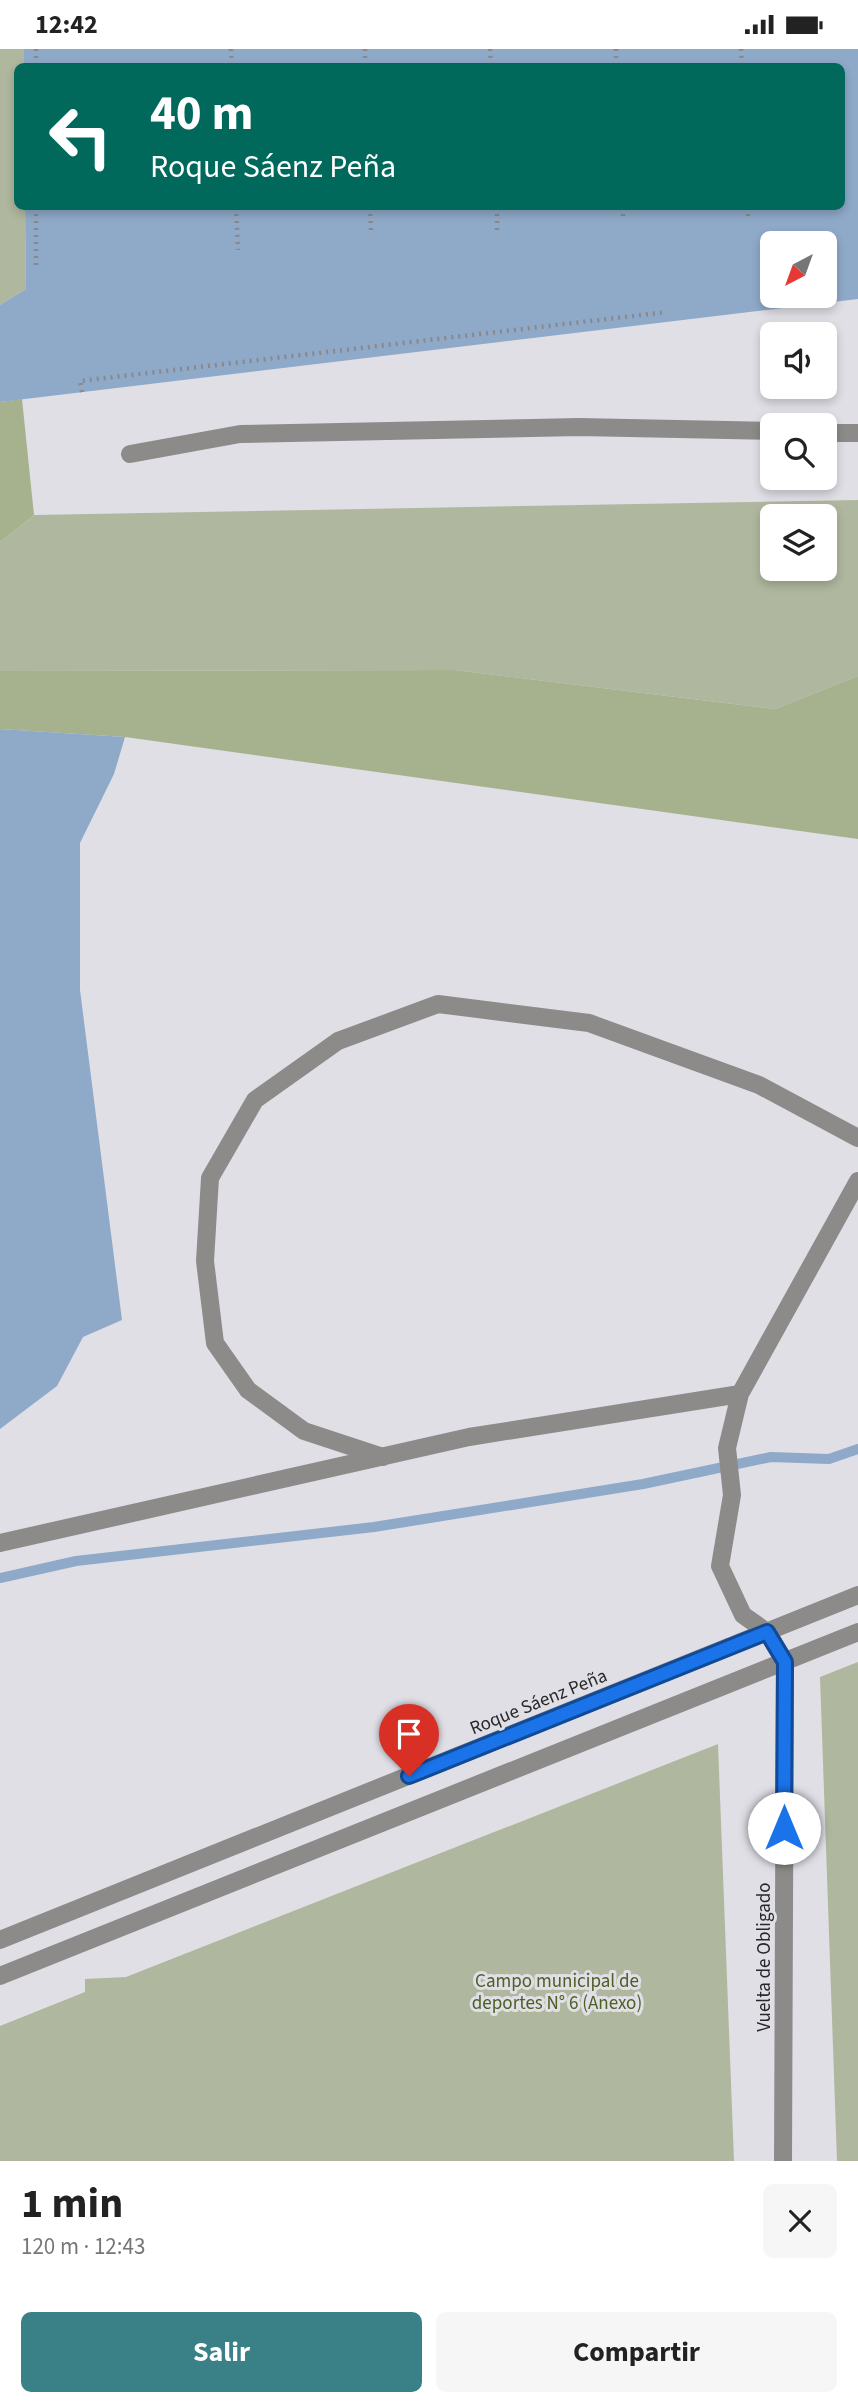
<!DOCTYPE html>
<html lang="es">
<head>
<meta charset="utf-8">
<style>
	:root { --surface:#fff; --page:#f6f6f6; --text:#222; --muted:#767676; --accent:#398186 }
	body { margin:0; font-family:"Source Sans 3",sans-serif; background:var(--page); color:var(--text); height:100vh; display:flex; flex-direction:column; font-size:26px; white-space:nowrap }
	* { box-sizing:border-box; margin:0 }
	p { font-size:23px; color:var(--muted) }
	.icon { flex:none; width:38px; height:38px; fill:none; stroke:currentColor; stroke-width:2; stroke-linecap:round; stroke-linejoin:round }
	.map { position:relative; height:2112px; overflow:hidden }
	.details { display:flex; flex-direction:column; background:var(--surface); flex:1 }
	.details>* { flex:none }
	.hud { position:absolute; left:14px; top:14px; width:831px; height:147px; border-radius:10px; box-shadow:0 4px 10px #0003; background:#00695c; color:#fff; overflow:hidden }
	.needle { width:46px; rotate:221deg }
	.fabs { position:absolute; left:760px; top:182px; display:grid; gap:14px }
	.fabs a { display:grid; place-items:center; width:77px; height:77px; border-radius:10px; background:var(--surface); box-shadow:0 4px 10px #0003; font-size:35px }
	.pin { position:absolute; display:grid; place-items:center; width:60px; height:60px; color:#fff; margin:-72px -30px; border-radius:50% 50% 50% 0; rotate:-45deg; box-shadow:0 0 7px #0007 }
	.pin .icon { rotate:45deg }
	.me { position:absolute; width:77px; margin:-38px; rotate:0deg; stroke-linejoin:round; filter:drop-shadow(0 0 5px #0008) }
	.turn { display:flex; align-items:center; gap:24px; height:147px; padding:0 21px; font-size:32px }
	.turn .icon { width:91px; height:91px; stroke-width:2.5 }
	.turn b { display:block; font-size:49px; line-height:60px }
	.round { display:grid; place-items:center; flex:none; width:74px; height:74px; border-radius:10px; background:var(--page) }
	.head { display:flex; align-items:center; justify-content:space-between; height:119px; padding:0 21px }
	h1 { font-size:42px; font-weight:700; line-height:52px }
	.cta { display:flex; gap:14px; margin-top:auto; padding:14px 21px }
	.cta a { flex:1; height:80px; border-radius:10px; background:var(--accent); color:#fff; font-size:28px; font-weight:700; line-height:80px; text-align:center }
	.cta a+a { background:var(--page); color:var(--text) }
	.status { display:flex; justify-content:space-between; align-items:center; height:49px; padding:0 35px; background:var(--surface); direction:ltr }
	.status svg { height:19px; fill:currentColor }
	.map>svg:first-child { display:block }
</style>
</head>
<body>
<div class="status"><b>12:42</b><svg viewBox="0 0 49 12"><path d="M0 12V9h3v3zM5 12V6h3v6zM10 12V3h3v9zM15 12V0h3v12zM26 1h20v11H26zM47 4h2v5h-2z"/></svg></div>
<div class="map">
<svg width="858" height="2112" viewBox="0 0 858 2112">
	<rect width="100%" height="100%" fill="#e0dfe6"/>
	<!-- green -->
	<path fill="#afb89e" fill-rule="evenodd" d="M0 0H24V17L18 18V158H25L26 240 0 256Z
		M858 451V627L775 660 454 621 0 622V493L34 466ZM772 467H824V520H772Z
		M858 1613V2112H837L820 1628Z
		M718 1695 734 2112H0V1977L85 1943V1930L126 1928Z"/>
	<!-- forest -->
	<path fill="#a5b28d" d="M22 350 34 466 0 493V353Z
		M454 621 775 660 858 627V790L125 688 0 680V622Z"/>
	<!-- water -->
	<path fill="#8fa9c8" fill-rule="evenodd" d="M24 0H858V250L0 353V256L26 240 25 158H842V18H24ZM772 194H824V247H772Z
		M0 680 125 688 114 725 80 794V941L122 1271 83 1288 57 1337 0 1380Z"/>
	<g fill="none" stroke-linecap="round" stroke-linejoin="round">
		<!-- stream -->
		<path stroke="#8fa9c8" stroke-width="10" d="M0 1529 76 1512 374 1478 643 1435 771 1408 829 1410 858 1400"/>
		<!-- path -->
		<path stroke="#89888d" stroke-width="4.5" stroke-dasharray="2 5" stroke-linecap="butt" d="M36 0V18
			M231 0 232 18
			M365 0V18
			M490 0 491 18
			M616 0V18
			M741 0 742 18
			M36 158V219
			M236 158 238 201
			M370 158 371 182
			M497 158V181
			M623 158V170
			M748 158V170
			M82 343 80 332 667 263"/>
		<!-- minor -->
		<path stroke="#8d8b89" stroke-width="18" d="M824 384H858
			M130 405 240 385 579 378 772 382
			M383 1408 304 1382 248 1341 215 1294 205 1212 210 1129 255 1051 338 992 438 955 589 974 759 1036 858 1089
			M0 1494 469 1388 740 1345
			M0 1891 858 1546
			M0 1927 858 1583
			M783 2112 785 1613 767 1583 743 1566 720 1517 732 1446 727 1399 740 1345 858 1132"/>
	</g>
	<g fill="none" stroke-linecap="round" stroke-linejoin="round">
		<!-- route casing -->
		<g stroke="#114b97" stroke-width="18">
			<path id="route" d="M409 1727 767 1583 785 1613 784 1779"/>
		</g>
		<!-- route -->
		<use href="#route" stroke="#1a73e8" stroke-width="12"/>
	</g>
	<g text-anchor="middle" stroke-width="6" stroke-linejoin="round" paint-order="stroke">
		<!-- street labels -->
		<g font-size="19" fill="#28282b" stroke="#e0dfe6">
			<text transform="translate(538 1652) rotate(-22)" y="7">Roque Sáenz Peña</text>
			<text transform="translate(763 1908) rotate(-90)" y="7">Vuelta de Obligado</text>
		</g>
		<!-- park labels -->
		<g font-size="19" fill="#4e5f26" stroke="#e0dfe6">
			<text x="557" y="1938">Campo municipal de<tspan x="557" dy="22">deportes N° 6 (Anexo)</tspan></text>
		</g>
	</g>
</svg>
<div class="fabs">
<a><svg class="needle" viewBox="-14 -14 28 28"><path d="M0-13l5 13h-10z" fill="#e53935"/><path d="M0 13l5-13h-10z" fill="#767676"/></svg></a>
<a><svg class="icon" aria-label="sound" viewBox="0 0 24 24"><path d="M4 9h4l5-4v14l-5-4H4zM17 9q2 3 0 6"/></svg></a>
<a><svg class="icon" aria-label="search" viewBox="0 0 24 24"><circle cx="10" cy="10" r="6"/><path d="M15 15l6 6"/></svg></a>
<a><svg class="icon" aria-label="layers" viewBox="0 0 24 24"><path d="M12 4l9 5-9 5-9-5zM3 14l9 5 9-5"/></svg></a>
</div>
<div class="pin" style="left:409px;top:1727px;background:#d93025"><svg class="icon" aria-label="arrive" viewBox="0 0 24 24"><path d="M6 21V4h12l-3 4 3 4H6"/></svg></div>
<svg class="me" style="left:784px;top:1779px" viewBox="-20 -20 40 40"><circle r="19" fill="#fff"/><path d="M0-13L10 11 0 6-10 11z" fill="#1a73e8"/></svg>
<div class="hud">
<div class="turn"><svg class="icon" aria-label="left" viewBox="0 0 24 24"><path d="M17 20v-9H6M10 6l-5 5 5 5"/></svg><div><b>40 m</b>Roque Sáenz Peña</div></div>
</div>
</div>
<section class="details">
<div class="head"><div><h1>1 min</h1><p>120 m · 12:43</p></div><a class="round"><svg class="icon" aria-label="close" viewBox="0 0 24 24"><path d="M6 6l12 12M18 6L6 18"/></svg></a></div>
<div class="cta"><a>Salir</a><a>Compartir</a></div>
</section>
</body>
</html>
